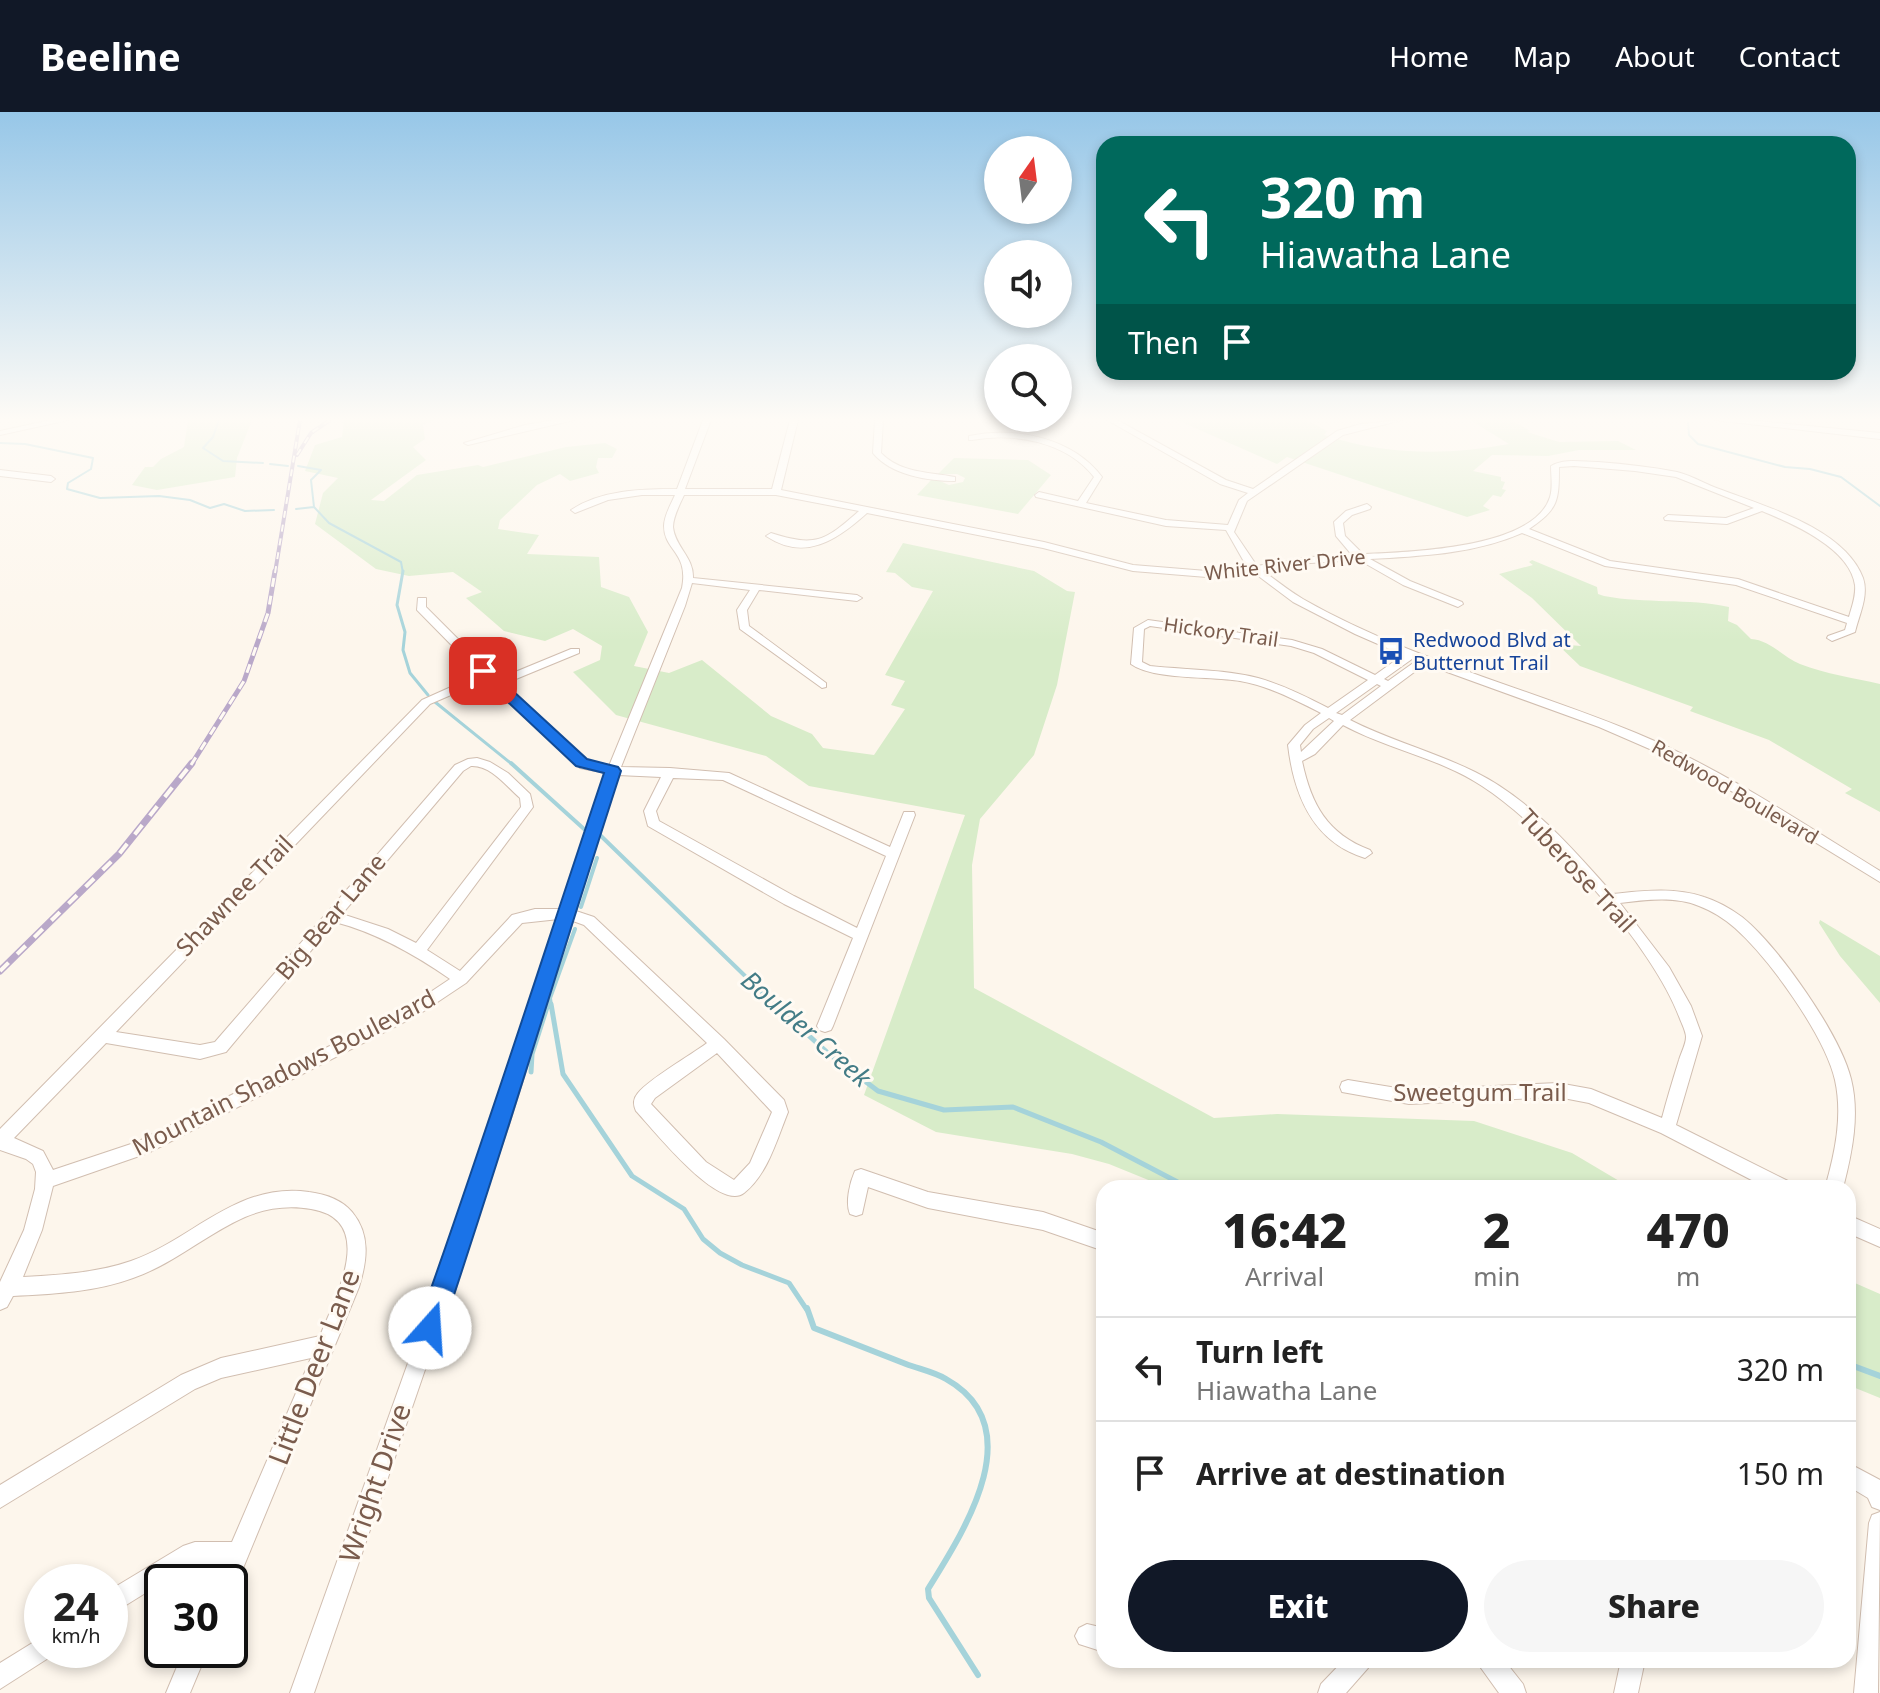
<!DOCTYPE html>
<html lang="en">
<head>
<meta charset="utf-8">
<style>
	:root { --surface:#fff; --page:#f6f6f6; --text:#222; --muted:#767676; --line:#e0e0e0; --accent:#111827 }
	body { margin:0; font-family:"Noto Sans",sans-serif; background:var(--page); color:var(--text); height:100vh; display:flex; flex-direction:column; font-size:30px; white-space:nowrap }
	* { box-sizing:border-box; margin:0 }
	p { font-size:26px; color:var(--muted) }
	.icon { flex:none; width:44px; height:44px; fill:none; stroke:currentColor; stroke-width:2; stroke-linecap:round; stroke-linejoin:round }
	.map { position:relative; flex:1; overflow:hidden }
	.sheet { position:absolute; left:1096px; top:1068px; width:760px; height:488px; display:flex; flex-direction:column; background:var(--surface); border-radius:24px; box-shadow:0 4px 12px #0003 }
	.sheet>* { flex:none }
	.banner { position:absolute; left:1096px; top:24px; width:760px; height:244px; border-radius:24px; box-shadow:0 4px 12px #0003; background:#00695c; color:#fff; overflow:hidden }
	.needle { width:52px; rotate:14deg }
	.tools { position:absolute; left:984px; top:24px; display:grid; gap:16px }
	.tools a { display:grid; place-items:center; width:88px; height:88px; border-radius:50%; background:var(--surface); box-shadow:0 4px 12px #0003; font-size:40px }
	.speed { position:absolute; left:24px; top:1452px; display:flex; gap:16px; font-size:40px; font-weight:700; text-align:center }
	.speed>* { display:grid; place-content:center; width:104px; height:104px; border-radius:50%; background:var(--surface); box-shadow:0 4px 12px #0003; line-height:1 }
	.speed small { font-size:20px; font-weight:400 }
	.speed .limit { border:4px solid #111; border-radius:12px; background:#fff; color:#111 }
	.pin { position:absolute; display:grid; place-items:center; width:68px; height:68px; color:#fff; margin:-34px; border-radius:16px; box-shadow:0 4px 12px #0006 }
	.me { position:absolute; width:88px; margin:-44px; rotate:19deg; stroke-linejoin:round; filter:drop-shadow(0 0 6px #0008) }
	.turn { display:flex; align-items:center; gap:28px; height:168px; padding:0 32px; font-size:36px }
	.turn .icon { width:104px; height:104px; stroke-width:2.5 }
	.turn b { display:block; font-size:56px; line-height:68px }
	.then { display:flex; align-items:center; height:76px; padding:0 32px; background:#0003; gap:16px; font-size:30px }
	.eta { display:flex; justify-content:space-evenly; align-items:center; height:136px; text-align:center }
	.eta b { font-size:48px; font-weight:800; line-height:56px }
	.button { display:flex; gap:16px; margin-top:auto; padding:16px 32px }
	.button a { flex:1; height:92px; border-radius:48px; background:var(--accent); color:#fff; font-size:32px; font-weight:800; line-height:92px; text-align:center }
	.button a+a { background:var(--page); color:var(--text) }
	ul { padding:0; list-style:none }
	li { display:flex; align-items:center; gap:24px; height:104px; padding:0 32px; border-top:2px solid var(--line) }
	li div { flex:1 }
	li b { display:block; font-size:30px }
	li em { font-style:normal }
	header { display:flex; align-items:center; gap:48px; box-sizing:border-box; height:112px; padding:0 40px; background:var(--accent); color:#fff }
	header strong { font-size:38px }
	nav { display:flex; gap:44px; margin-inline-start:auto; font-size:28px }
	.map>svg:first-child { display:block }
</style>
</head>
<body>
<header>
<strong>Beeline</strong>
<nav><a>Home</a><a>Map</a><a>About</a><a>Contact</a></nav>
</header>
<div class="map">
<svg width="1880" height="1581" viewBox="0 0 1880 1581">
	<rect width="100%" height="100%" fill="#fdf6ec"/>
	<!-- green -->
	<path fill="#d8ecc9" d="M188 308H252L237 346 235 365 157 378 132 373 145 355H153L161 347 184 335Z
		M344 308H434L423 313 425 327 413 335 426 348 371 388 384 389 417 363 478 353 483 355 566 335 605 331 617 337 612 346H598L596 355 599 361 570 369 560 362 537 373 500 408 498 417 539 423 527 442 599 445 601 475 629 485 648 520 634 554 669 561 702 548 771 604 812 622 823 636 874 643 905 597 891 593 905 569 885 563 933 479 912 475 895 461 886 460 903 431 1034 459 1067 479 1075 480 1057 573 1034 643 980 707 972 753 974 876 1214 1006 1277 1002 1474 1009 1572 1041 1631 1076H1168L1109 1052 1072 1042 936 1020 864 983 965 703 809 674 766 644 616 603 573 560 600 548 602 534 573 517 545 529 504 519 466 486 482 480 453 460 409 464 376 457 315 412 323 381 338 366 305 359 315 333 342 325Z
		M1177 308H1307L1327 319 1324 323C1384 343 1447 344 1509 332L1470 308H1512L1530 319 1527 320 1559 330 1618 329 1636 338H1579L1548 344 1492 343 1473 359 1501 365V369L1505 370 1502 377 1506 378 1501 385 1493 383 1483 394 1490 398 1467 405 1287 345 1277 352Z
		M954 346 1028 348 1051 363 1018 402 917 383 933 366 949 373 963 370 965 366 957 362H938Z
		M1532 448 1597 475 1598 482 1604 484C1646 492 1688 486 1729 495L1728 509 1737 513 1751 527C1770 528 1783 545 1800 552 1826 562 1854 566 1880 572V700L1845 681 1852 677 1769 628 1690 599 1693 595 1580 554 1557 532 1581 534 1532 486 1499 462 1533 453 1529 450Z
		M1820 808 1880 844V891L1840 844 1819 811Z
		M1848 1168 1880 1182V1286L1848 1273Z"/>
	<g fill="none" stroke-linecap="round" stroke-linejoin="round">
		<!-- stream-far4 -->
		<path stroke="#a5d3da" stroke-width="2" d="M219 308 213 325 203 336 223 349 263 351
			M1688 310 1689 323 1698 332 1785 355 1810 357 1841 365 1880 394
			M0 331 25 332 93 346 91 357 68 371 67 377 100 386 159 384 190 388 210 396 224 392 245 399 274 398
			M270 352 288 354
			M298 354 321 358 311 368 314 395
			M296 397 314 395 329 411 401 450 403 461"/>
		<!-- stream-far3 -->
		<path stroke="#a5d3da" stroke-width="3" d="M403 459 397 493 405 520 403 538 410 561 428 583
			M435 590 513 653"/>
		<!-- stream-far2 -->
		<path stroke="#a5d3da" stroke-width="4" d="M511 651 584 717
			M600 723 776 894
			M581 795 597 746
			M547 894 550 886
			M551 894 550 886 575 817"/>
		<!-- stream-far1 -->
		<path stroke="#a5d3da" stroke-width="5" d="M551 892 563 962 632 1064 684 1097 703 1127 720 1141 742 1153 789 1171 807 1198
			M774 892 829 942 878 979 944 998 1013 995 1101 1030 1189 1076
			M531 960 532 942 548 892"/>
		<!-- stream -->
		<path stroke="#a5d3da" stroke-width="6" d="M807 1196 814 1216C845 1228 875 1240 906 1252 919 1257 934 1260 946 1267 1032 1315 964 1419 928 1477L929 1486 978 1563
			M1848 1252 1880 1264"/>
		<!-- minor casing -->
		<g stroke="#d1beb0" stroke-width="2">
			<path id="minor" d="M51 308H68L0 323V319Z
				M554 308H574L468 333 464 331 525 313Z
				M703 308H711L685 377H772L790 308H798L781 378 1044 430 1133 453 1219 460 1247 455 1226 418 1166 414 1036 385 1035 383 1039 380 1078 389 1094 365C1067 330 1014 320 972 328H969V324C1015 314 1073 326 1102 365L1086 391 1166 408 1228 413 1239 388 1248 381 1220 372 1107 308H1117L1226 368 1253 377 1337 319 1361 312 1402 308 1343 323 1247 389 1234 420 1257 454 1310 445 1352 443 1336 424 1334 410 1346 399 1367 392 1371 395 1370 397 1352 403 1343 411 1345 424 1363 442C1408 440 1534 437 1550 385 1553 376 1551 363 1551 354 1564 346 1583 350 1598 350 1625 352 1651 355 1677 360 1693 364 1707 373 1722 378 1767 395 1845 417 1863 466 1869 484 1859 503 1855 520L1832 529 1827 526 1828 524 1845 518 1847 511 1736 473 1605 454 1522 421C1474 442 1421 444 1370 447L1410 469 1462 490 1463 492 1458 495 1403 473 1359 448 1310 451 1263 459C1276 468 1289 479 1303 487 1408 547 1525 575 1636 621 1723 657 1800 710 1880 759V770L1733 680 1675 648 1599 615 1425 552 1350 608C1391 629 1435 640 1475 660 1530 687 1573 737 1613 782 1643 779 1674 775 1704 785 1717 789 1731 797 1742 805 1778 834 1840 922 1851 967 1860 1003 1852 1041 1843 1076H1825C1835 1041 1843 1004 1835 968 1825 924 1769 846 1735 816 1725 807 1712 799 1699 794 1674 784 1646 788 1620 791L1669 855 1691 894 1702 924 1676 1013 1790 1070 1793 1076H1767L1661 1021 1589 991 1558 985 1409 992 1342 980 1340 975 1342 970 1348 968 1409 978 1558 971 1591 977 1662 1006C1667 987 1673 967 1679 948 1681 941 1686 932 1686 925 1686 920 1682 912 1680 907 1653 833 1548 717 1482 674 1440 646 1387 637 1343 613L1315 642 1302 649C1311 692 1327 722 1370 738L1372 741 1365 746C1313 730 1294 684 1288 633L1305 613 1321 601C1295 588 1269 574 1240 569 1211 564 1152 568 1131 552L1134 516 1148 508 1292 528 1322 537 1375 563 1403 543 1355 522 1293 490 1253 460 1219 466 1133 459 1043 436 867 401C837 428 805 450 766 424L771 421C815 435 824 430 859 399L776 383H684C680 392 673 405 673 415 675 435 694 445 693 466L857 483 862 486 857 489 759 478 747 498 749 514 826 571V575L822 576 740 517 737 498 750 478 692 471 685 494 621 655 670 656 729 661 890 735 904 700H914L915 703 833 914 831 918 825 920 819 918 817 914 853 826 784 792 648 714 644 699 661 665 618 663 576 799 594 805 724 927 784 988 788 1000C777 1027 768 1062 744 1081 719 1101 652 1016 636 999 633 992 633 987 638 981 649 967 691 943 707 931L584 813 573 809 508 1016 314 1581H290L492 1016 559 807 522 811 466 871 418 903 148 1041 53 1074 42 1118 23 1165C59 1163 96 1161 131 1149 192 1128 238 1069 309 1080 325 1082 342 1088 352 1100 371 1123 367 1149 359 1175L234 1478 230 1480V1470H215L222 1452 189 1454 110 1503V1478L183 1434 195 1430H232L311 1246 221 1266 195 1277 0 1396V1373L181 1263 221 1246 320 1224C334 1188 379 1108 311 1097 289 1093 266 1096 245 1105 206 1122 174 1152 133 1166 95 1180 54 1182 13 1184L7 1195 0 1198V1170L24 1118 35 1077 36 1060 33 1052 26 1047 0 1038V1017L422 588 480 562 417 498 418 486H426V495L498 567 571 537H579V541L504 572 588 650 609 654 682 476C689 440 664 439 664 414 664 404 671 392 675 383H642L608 388 575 401 571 398C601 378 641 377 677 377ZM1574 354 1635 359 1676 365 1754 396 1726 406 1668 403 1664 406 1665 408 1727 412 1762 399C1791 411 1850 436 1855 473 1856 484 1852 494 1849 505L1738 467 1610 449 1529 417C1558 397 1559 390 1559 355ZM1150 514 1291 534 1314 541 1368 568 1328 596C1305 584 1283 573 1258 566 1223 557 1186 558 1150 554L1142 550 1144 517ZM1412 547 1416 549 1388 569 1384 567ZM486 568 580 656 606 661 562 797H535L512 803 460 859 427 838 533 695 530 682 508 661 490 650 477 646 468 647 455 653 215 930 200 933 116 920 430 592ZM1377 572 1381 574 1342 603 1336 601ZM1329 606 1334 609 1301 640 1300 633 1313 617ZM471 654C491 653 506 674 520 686L521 695 416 831 388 817 342 802 463 659ZM673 666 723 668 886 744 857 816 794 784 659 709 656 699ZM335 810C377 821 414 842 450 867L408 895 137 1030 53 1058 43 1039 14 1026 106 931 200 947 226 940ZM717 941 772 1000 750 1051 734 1068 706 1050 651 992 655 986Z
				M875 308H883L881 341C900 361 929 360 955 365V369C928 369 891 363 873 341Z
				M0 358 51 364 55 367 51 370 0 364Z
				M861 1057 928 1080 1043 1100 1104 1121V1139L1043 1118 928 1096 868 1075 862 1102 856 1104 850 1102C845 1091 850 1070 855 1059Z
				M1848 1103 1880 1117V1135L1848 1121Z
				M1848 1351 1880 1368V1398L1872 1395 1868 1386 1848 1374Z
				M1880 1400 1878 1581H1854L1869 1411 1872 1403Z
				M1087 1512 1104 1516V1540L1079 1532 1075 1524 1079 1516Z
				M42 1525V1538H53L50 1545 0 1577V1551Z
				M184 1538H208L190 1581H166Z
				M1344 1548H1372L1368 1556 1346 1581H1318L1321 1572Z
				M1477 1548H1504L1523 1572 1526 1581H1499L1481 1556Z
				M1621 1548H1645L1638 1581H1614Z"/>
		</g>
		<!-- tertiary casing -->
		<g stroke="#d1beb0" stroke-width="2">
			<path id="tertiary" d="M1714 308H1748L1880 321V327Z"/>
		</g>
		<!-- minor -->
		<use href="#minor" fill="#fff" fill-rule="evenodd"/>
		<!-- tertiary -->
		<use href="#tertiary" fill="#fff" fill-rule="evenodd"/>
		<!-- rail-far2 casing -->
		<g stroke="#b9a8c9" stroke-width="4">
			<path id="rail-far2" d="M297 343 311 321 330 308
				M275 461 300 308"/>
		</g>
		<!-- rail-far1 casing -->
		<g stroke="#b9a8c9" stroke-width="5">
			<path id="rail-far1" d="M191 653 244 569 268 501 275 459"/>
		</g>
		<!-- rail casing -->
		<g stroke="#b9a8c9" stroke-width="7">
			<path id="rail" d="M0 859 119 742 192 651"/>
		</g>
		<!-- rail-far2 -->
		<use href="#rail-far2" stroke="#fffaf3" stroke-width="2" stroke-dasharray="7" stroke-linecap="butt"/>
		<!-- rail-far1 -->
		<use href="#rail-far1" stroke="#fffaf3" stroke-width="3" stroke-dasharray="9" stroke-linecap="butt"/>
		<!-- rail -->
		<use href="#rail" stroke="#fffaf3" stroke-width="4" stroke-dasharray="12" stroke-linecap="butt"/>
	</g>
	<!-- sky -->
	<linearGradient id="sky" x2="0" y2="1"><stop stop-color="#97c7e8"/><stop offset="0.58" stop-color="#fefbf6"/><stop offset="1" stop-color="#fefbf6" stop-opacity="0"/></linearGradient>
	<rect width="1880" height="530" fill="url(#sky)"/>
	<!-- route -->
	<path fill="#1a73e8" stroke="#114b97" stroke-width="2" d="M483 554 488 556 587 647 618 655 621 659C561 844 505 1031 443 1216L439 1225 430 1228 421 1225 417 1216C483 1032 542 846 604 661L576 654 478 562V556Z"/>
	<!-- icons -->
	<defs>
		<g id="bus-bare" transform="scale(2.16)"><path d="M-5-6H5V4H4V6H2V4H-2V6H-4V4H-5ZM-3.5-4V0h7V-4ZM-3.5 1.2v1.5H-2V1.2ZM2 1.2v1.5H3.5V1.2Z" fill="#1a4fb4" stroke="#fffaf3" stroke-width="2.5" paint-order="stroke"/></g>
	</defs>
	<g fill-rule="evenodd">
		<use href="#bus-bare" x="1391" y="539"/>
	</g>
	<g text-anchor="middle" stroke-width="6" stroke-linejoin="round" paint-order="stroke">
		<!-- far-street labels -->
		<g font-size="20" fill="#7a5c4d" stroke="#fffaf3">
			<text transform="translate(1285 453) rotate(-6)" y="7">White River Drive</text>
			<text transform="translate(1221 520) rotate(8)" y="7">Hickory Trail</text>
			<text transform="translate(1735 680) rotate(30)" y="7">Redwood Boulevard</text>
		</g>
		<!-- far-transit labels -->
		<g font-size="20" fill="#164399" stroke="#fffaf3" text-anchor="start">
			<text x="1413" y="535">Redwood Blvd at<tspan x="1413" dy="23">Butternut Trail</tspan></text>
		</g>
		<!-- street labels -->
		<g font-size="24" fill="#7a5c4d" stroke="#fffaf3">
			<text transform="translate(1577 759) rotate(47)" y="8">Tuberose Trail</text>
			<text transform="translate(235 784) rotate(-46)" y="8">Shawnee Trail</text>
			<text transform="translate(331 805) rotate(-50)" y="8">Big Bear Lane</text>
			<text transform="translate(284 961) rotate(-27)" y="8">Mountain Shadows Boulevard</text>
			<text x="1480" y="989">Sweetgum Trail</text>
		</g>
		<!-- water labels -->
		<g font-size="26" font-style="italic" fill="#437c86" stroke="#fffaf3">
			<text transform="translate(806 917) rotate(41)" y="9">Boulder Creek</text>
		</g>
		<!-- near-street labels -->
		<g font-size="28" fill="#7a5c4d" stroke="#fffaf3">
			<text transform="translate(314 1255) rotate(-69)" y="10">Little Deer Lane</text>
			<text transform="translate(375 1371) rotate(-71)" y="10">Wright Drive</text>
		</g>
	</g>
</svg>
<div class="tools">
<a><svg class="needle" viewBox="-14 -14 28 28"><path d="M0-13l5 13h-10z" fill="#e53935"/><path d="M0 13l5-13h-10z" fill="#767676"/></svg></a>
<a><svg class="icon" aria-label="sound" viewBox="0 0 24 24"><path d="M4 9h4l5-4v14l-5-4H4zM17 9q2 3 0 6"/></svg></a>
<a><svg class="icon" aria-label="search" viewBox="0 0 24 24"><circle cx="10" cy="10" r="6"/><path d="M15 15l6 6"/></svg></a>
</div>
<div class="speed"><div>24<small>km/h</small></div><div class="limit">30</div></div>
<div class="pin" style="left:483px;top:559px;background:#d93025"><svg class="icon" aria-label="arrive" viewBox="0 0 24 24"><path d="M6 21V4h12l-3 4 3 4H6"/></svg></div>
<svg class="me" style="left:430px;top:1216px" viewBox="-20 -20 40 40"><circle r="19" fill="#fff"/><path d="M0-13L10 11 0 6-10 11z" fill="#1a73e8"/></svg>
<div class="banner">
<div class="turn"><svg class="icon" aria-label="left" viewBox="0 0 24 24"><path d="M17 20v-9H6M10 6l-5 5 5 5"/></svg><div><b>320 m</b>Hiawatha Lane</div></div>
<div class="then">Then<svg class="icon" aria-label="arrive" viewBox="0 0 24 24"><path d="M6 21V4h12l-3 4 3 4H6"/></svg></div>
</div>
<section class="sheet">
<div class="eta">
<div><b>16:42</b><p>Arrival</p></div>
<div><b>2</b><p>min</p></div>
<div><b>470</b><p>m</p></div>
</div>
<ul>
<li><svg class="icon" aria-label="left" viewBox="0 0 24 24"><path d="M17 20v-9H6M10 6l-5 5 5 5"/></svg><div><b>Turn left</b><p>Hiawatha Lane</p></div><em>320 m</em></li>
<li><svg class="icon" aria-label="arrive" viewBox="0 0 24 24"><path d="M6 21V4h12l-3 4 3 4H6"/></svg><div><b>Arrive at destination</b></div><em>150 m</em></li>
</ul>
<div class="button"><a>Exit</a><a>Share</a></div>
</section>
</div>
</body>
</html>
